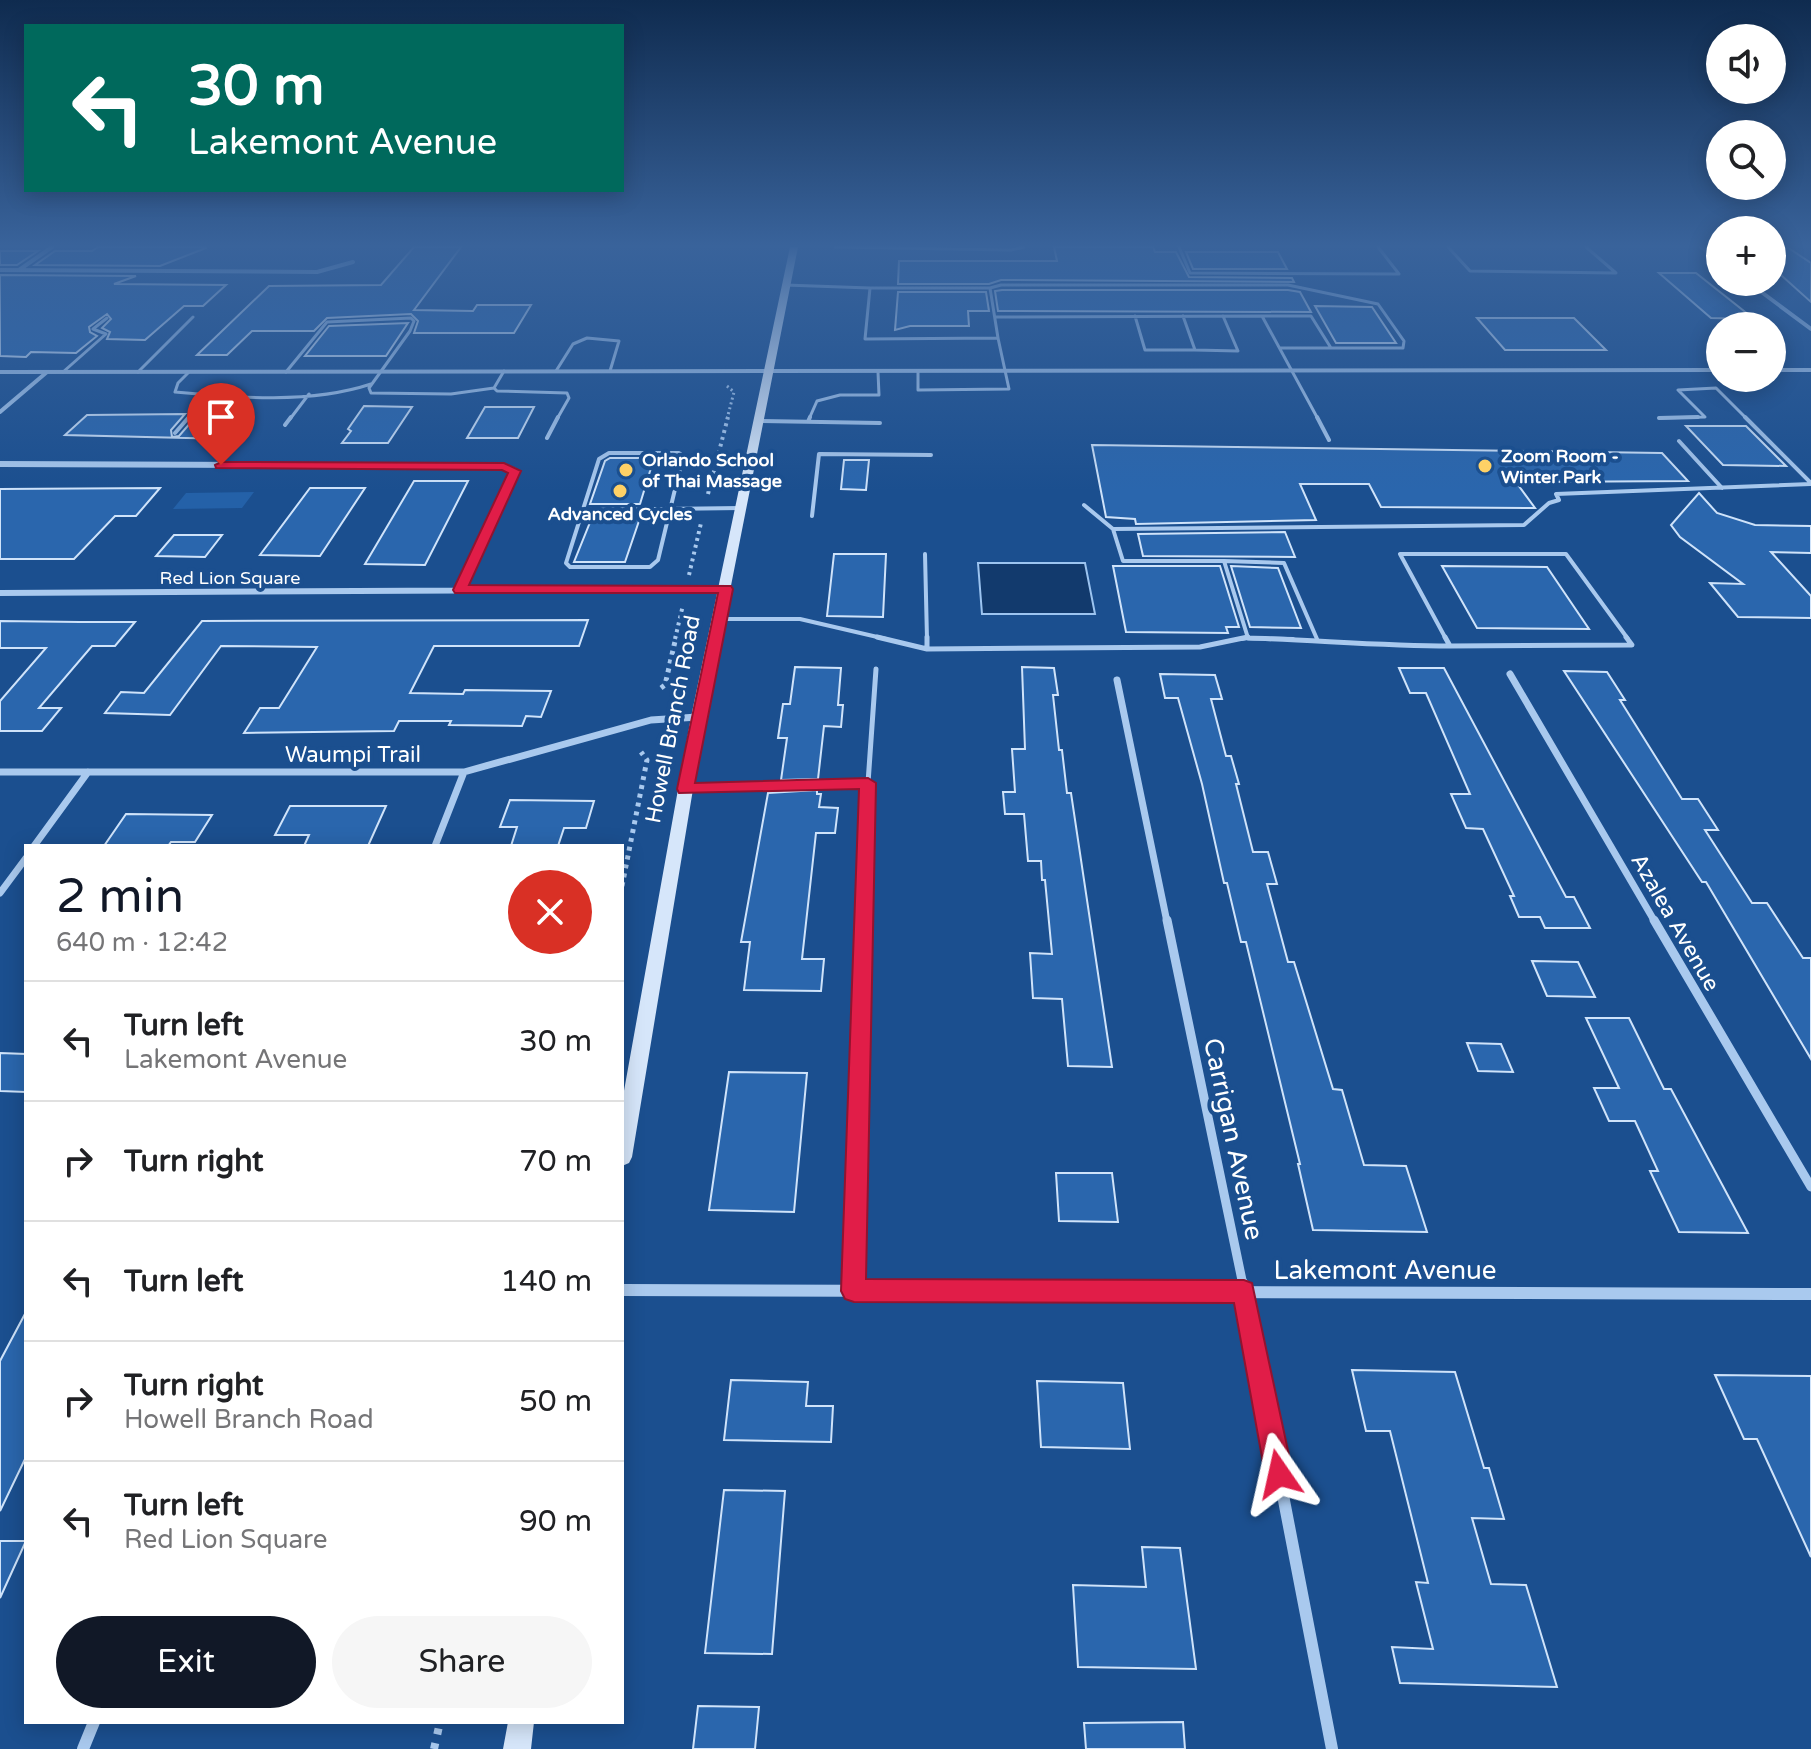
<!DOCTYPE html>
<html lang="en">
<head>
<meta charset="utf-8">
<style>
	:root { --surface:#fff; --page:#f6f6f6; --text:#202124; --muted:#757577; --line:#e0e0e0; --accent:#111827 }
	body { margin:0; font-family:"Varela Round",sans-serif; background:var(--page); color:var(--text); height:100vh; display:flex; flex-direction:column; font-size:30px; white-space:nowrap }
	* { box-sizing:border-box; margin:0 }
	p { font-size:26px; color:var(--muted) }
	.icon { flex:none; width:44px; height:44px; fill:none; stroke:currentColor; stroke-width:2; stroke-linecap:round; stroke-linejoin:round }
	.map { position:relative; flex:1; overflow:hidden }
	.panel { position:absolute; left:24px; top:844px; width:600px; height:880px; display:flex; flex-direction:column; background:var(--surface); border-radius:0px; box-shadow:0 4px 20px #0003 }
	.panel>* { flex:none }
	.banner { position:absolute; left:24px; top:24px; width:600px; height:168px; border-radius:0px; box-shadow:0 4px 20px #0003; background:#00695c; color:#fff; overflow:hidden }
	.controls { position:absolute; left:1706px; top:24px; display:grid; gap:16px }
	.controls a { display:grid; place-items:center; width:80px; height:80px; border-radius:50%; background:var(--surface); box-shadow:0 4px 20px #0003; font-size:40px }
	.pin { position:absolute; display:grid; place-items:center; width:68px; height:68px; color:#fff; margin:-82px -34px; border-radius:50% 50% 50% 0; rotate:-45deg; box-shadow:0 0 8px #0007 }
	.pin .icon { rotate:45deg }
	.me { position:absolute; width:88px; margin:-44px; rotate:349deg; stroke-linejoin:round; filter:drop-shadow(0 0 6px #0008) }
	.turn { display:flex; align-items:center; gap:28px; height:168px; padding:0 32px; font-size:36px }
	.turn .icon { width:104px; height:104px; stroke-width:2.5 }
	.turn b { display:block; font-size:56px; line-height:68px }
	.round { display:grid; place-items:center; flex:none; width:84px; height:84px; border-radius:42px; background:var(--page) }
	.head { display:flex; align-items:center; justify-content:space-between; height:136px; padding:0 32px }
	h1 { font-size:48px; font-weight:600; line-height:60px; color:var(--accent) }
	.button { display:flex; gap:16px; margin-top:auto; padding:16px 32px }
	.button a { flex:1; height:92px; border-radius:48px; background:var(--accent); color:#fff; font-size:32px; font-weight:600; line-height:92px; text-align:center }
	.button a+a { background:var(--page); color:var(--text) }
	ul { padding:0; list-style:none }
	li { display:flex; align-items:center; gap:24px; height:120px; padding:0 32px; border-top:2px solid var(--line) }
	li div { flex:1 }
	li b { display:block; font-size:30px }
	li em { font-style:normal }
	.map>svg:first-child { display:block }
</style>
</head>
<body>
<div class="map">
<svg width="1811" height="1749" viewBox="0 0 1811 1749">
	<rect width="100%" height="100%" fill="#1b4f8f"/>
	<!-- green -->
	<path fill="#2461a8" d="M254 492 242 508 173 509 186 493Z"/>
	<!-- water -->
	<path fill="#123a6d" stroke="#9cc4f0" stroke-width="2" d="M978 563H1085L1095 614H982Z"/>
	<!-- building -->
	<path fill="#2a66ad" stroke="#cfe3fa" stroke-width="2" d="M98 247H206V248L160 266 35 265 55 251H92Z
		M414 247H461L414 310 473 311 477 305H531L514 333H414L418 321 411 314 327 318 314 331H252L227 355H197L269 286 381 285Z
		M1054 247H1153L1155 252H1176L1189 277 1292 278 1294 282 1001 280 989 284H898L899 261H1057Z
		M1772 247H1787L1811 263V302L1772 267Z
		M0 251H38L17 265H0Z
		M1186 252H1278L1287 269H1193Z
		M1659 273H1696L1754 319 1711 318Z
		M0 275 136 276 114 284 226 285 203 306H184L145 340 107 339 110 332 102 328 111 319 107 314 89 327 90 332 97 336 76 353 31 352 26 357 0 356Z
		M1002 290H1288L1300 292 1311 312 998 311 995 291Z
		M898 292H986L989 311H968L969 326H910L895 330Z
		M1315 306 1372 307 1396 343H1336Z
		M1477 318H1574L1606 350H1505Z
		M408 323 386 356H305L329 326Z
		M364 406 412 407 388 443H342L351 431 348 429Z
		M485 407H534L518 438H467Z
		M185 414 171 430 172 437 179 436 198 414H249L228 439 65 435 87 415Z
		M1686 426H1746L1786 466 1723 465Z
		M1092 445 1662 453 1688 481 1516 482 1535 508 1381 507 1369 484H1300L1316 520 1136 524 1135 519 1106 517Z
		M610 458H654L640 504H590L605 461Z
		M844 460H869L866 490 841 489Z
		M414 481H468L425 565 365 564Z
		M160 488 136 516H115L74 559H0V489Z
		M310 488H365L320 556 260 555Z
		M1699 493 1717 513 1755 525 1811 526V553L1771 552 1811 596V618L1738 617 1710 583 1743 584 1680 537 1671 525Z
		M637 514 636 517 640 518 625 562H574L593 515Z
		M1285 532 1295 557 1143 556 1138 534Z
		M174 535H222L205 557 156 556Z
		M834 554H886L883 617 827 616Z
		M1113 566H1220L1239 627H1226L1228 633 1126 632Z
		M1231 566 1278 568 1301 628 1250 627Z
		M1442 566 1547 567 1589 629 1477 628Z
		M588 620 579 646H434L410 693 463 694 465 690 551 691 541 717 526 716 522 726 449 725 451 721H399L394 731 244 733 260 708H279L317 647 221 646 170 715 105 713 121 692 144 693 202 621Z
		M0 621 80 622H135L115 646H92L39 708H61L42 731H0V701L46 648H0Z
		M795 667 841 668 838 705H843L841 727 824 726 818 779 781 780 787 738H778L783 704H790Z
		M1022 667 1054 668 1058 695H1053L1059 750H1062L1067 793H1071L1112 1067 1068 1066 1062 999 1033 998 1030 953 1052 954 1045 880H1042L1041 861H1028L1024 814H1005L1003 792H1015L1012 749H1025Z
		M1399 668H1444L1566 897H1574L1590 928H1545L1540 917H1519L1510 896H1514L1483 829 1466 828 1451 794H1470L1426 693H1410Z
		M1564 671 1607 672 1625 700H1620L1682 799H1698L1718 830H1705L1752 903H1767L1803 958H1811V1059L1706 882H1702Z
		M1160 674 1215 675 1222 699H1211L1226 756H1231L1239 784H1236L1253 852H1268L1277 884H1267L1288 962H1294L1333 1089 1342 1090 1364 1165 1406 1166 1427 1232 1313 1230 1298 1164H1300L1246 942H1241L1227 883H1224L1202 784 1178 698H1165Z
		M817 790V794H821L819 807 838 808 835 833H816L802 959H824L821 991 744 990 750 942H741L768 793Z
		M510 800 594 801 586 828H564L558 846H511L517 827H500Z
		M290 806H386L368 846H304L309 835H275Z
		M126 814 212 815 195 842H171L168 846H104Z
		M1532 961 1578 962 1595 997 1547 996Z
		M1586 1018H1629L1664 1089H1671L1748 1233 1679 1232 1650 1171H1658L1635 1121H1609L1594 1088H1619Z
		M1467 1043 1501 1044 1513 1072 1478 1071Z
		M0 1053 26 1054V1092L0 1091Z
		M729 1072 807 1073 794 1212 709 1210Z
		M1056 1173H1112L1118 1222 1059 1221Z
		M26 1312V1457L0 1511V1361Z
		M1352 1370 1455 1372 1484 1468H1489L1504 1519 1472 1518 1491 1584 1526 1585 1557 1687 1400 1683 1392 1647 1433 1649 1416 1582 1428 1583 1390 1431H1366Z
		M1715 1375 1811 1376V1557L1757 1439H1744Z
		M731 1380 808 1382 806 1406H833L831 1442 724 1440Z
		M1037 1381 1123 1383 1130 1449 1041 1447Z
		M724 1490 785 1491 772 1654 705 1653Z
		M0 1541H26L0 1598Z
		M1142 1547 1180 1548 1196 1669 1078 1667 1073 1585 1146 1587Z
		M698 1706 759 1707 755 1749H693Z
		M1183 1722 1185 1749H1086L1084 1723Z"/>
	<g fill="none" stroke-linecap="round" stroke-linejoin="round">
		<!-- path-far3 -->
		<path stroke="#a9c9ee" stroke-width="3" stroke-dasharray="2 3" stroke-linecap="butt" d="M727 386 734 392 727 419"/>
		<!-- path-far2 -->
		<path stroke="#a9c9ee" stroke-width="4" stroke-dasharray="3 4" stroke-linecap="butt" d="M708 494 728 417
			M689 575 701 523
			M675 639 683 605"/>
		<!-- path-far1 -->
		<path stroke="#a9c9ee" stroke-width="5" stroke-dasharray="4 5" stroke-linecap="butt" d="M661 688 665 685 676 637
			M622 886 647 760 641 752"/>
		<!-- path -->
		<path stroke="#a9c9ee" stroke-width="8" stroke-dasharray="6 9" stroke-linecap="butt" d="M434 1749 440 1722"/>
		<!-- service-far4 -->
		<path stroke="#a9c9ee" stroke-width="3" d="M835 247 1011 250 1024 247
			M1179 247 1190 273 1399 274
			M1378 247 1399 274
			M1448 247 1470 271 1616 273 1586 247
			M785 285 870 288
			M870 288H990L998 338 865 339Z
			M990 288 1001 285H1288L1378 304 1404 341 1403 348H1280
			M1135 316 1145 350H1195L1183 316
			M1262 316H1311L1331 348
			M995 317 1262 316 1318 419
			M1195 350 1238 351 1223 316
			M504 371 494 388 497 391 567 393 569 398 557 419
			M556 371 573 344 587 338 619 341 610 371
			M63 372 106 334 93 329 107 318
			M138 372 193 317
			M189 372 178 383 175 392C237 398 311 404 371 384
			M286 372 327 322 411 318 414 321 410 331 369 388 371 393 451 394 494 388
			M918 372V390L1009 389 998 338
			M1659 418 1705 417 1678 390 1716 388 1747 419
			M187 419 209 395
			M290 419 309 394
			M809 419 817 401 840 395H879L878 372"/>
		<!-- service-far3 -->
		<path stroke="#a9c9ee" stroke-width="4" d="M1317 417 1329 440
			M1745 417 1811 483
			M1659 418 1698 417
			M757 421 880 423
			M808 422 810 417
			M285 425 291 417
			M175 433 189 417
			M547 438 558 417
			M1679 441 1722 488
			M609 453H679L683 456 658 560 650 567H570L566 563 599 459Z
			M1084 505 1113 529 1123 561H1224L1248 638 1241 639
			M584 510 741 508
			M812 516 819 454 931 455
			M1113 529 1524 525 1549 503 1559 500 1556 494 1811 484
			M925 554 927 639
			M1224 561 1284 563 1317 639
			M720 619H800L886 639
			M1248 638 1293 639
			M1446 639 1400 554H1566L1628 639"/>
		<!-- service-far2 -->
		<path stroke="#a9c9ee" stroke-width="5" d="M877 637 927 649 1200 647 1248 637
			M927 637V649
			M1445 637 1450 646
			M1248 638C1316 640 1382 646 1450 646
			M1450 646 1632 645 1626 637
			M685 789 868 783 876 669
			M864 922 868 783"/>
		<!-- service-far1 -->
		<path stroke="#a9c9ee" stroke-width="7" d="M854 1285 864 920"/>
		<!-- service -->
		<path stroke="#a9c9ee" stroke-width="9" d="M854 1291V1283"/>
		<!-- minor-far4 -->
		<path stroke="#a9c9ee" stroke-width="4" d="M1701 247 1720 261
			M0 270 317 272 353 262
			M19 270 52 247
			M1748 282 1811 329
			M0 412 47 372"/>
		<!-- minor-far3 -->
		<path stroke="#a9c9ee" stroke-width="6" d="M0 464 504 466 515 471 460 590
			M0 593 725 589"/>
		<!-- minor-far2 -->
		<path stroke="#a9c9ee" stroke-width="7" d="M1510 674 1655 922
			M1117 680 1167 922
			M0 772H464L651 720 698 717
			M34 846 88 772
			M435 846 464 772
			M0 893 26 858"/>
		<!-- minor-far1 -->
		<path stroke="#a9c9ee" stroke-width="9" d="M1167 920 1243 1285
			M1654 920 1811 1187"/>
		<!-- minor -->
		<path stroke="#a9c9ee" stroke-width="12" d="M1242 1283 1332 1749
			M622 1290 1811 1294
			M83 1749 94 1722"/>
		<!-- tertiary -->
		<path fill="#a9c9ee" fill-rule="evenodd" d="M1720 368V372L0 374V370Z
			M1772 368H1811V372H1772Z"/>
		<!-- secondary -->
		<path fill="#d6e6fa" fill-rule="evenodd" d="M790 247H798L705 717 632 1157 629 1163 622 1166V1102L691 717Z
			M508 1722H534L531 1749H503Z"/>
	</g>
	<!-- sky -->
	<linearGradient id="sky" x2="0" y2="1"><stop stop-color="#0f2b4f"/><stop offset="0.5" stop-color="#39639b"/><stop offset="1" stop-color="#39639b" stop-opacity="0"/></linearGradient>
	<rect width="1811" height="491" fill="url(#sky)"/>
	<!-- route -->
	<path fill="#e11d48" stroke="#92132f" stroke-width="2" d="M221 462 504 463 521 471 469 585 731 586 733 589 695 783 868 778 876 783 866 1279 1244 1280 1252 1283 1293 1474 1289 1484 1279 1488 1269 1484 1265 1474 1234 1303 854 1302 845 1299 841 1291 859 789 679 793 677 789 718 593H455L453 590 508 473 502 470 216 468 215 465Z"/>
	<!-- markers -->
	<g fill="#ffd166" stroke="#1b4f8f" stroke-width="3">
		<circle cx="1485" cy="466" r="8"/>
		<circle cx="626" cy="470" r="8"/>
		<circle cx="620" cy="491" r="8"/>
	</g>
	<g text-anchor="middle" stroke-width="8" stroke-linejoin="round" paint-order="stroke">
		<!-- far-poi labels -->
		<g font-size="18" font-weight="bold" fill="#fff" stroke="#1b4f8f" text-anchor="start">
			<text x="1501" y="462">Zoom Room -<tspan x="1501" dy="21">Winter Park</tspan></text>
			<text x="642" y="466">Orlando School<tspan x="642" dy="21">of Thai Massage</tspan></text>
			<text x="620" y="520" text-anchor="middle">Advanced Cycles</text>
		</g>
		<!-- far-street labels -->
		<g font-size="18" fill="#fff" stroke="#1b4f8f">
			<text x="230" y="584">Red Lion Square</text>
		</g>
		<!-- street labels -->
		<g font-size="22" fill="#fff" stroke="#1b4f8f">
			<text transform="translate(672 719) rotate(-79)" y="8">Howell Branch Road</text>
			<text x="353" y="762">Waumpi Trail</text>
			<text transform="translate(1676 922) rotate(60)" y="8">Azalea Avenue</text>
		</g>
		<!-- near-street labels -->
		<g font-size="26" fill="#fff" stroke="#1b4f8f">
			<text transform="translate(1234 1139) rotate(78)" y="9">Carrigan Avenue</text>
			<text x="1385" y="1279">Lakemont Avenue</text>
		</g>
	</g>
</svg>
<div class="controls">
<a><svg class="icon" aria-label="sound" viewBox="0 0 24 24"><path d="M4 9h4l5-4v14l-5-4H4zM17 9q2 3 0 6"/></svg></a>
<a><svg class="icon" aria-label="search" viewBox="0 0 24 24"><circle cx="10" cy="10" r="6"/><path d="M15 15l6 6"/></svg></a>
<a>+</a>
<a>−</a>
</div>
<div class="pin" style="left:221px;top:465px;background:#d93025"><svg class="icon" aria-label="arrive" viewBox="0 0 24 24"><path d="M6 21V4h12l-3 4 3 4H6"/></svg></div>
<svg class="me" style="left:1279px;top:1474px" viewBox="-20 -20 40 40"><path d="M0-17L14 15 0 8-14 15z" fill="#e11d48" stroke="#fff" stroke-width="4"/></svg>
<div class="banner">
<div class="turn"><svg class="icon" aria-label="left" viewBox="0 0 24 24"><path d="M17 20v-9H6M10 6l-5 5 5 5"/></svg><div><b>30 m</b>Lakemont Avenue</div></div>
</div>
<section class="panel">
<div class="head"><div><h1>2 min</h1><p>640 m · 12:42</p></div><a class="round" style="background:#d93025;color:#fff"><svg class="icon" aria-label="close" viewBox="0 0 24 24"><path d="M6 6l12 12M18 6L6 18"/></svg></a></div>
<ul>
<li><svg class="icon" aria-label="left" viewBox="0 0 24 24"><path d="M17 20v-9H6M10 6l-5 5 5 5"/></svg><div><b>Turn left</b><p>Lakemont Avenue</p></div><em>30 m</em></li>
<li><svg class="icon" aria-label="right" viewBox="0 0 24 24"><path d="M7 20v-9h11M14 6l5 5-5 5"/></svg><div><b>Turn right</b></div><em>70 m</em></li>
<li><svg class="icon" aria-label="left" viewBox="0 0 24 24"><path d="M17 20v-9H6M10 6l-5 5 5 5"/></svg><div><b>Turn left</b></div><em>140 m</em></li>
<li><svg class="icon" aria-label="right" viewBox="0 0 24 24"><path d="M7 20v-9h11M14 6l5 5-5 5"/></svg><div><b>Turn right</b><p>Howell Branch Road</p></div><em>50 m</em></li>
<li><svg class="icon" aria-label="left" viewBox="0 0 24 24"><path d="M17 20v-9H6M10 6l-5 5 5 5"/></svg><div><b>Turn left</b><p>Red Lion Square</p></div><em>90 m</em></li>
</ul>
<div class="button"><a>Exit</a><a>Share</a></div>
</section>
</div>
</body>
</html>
